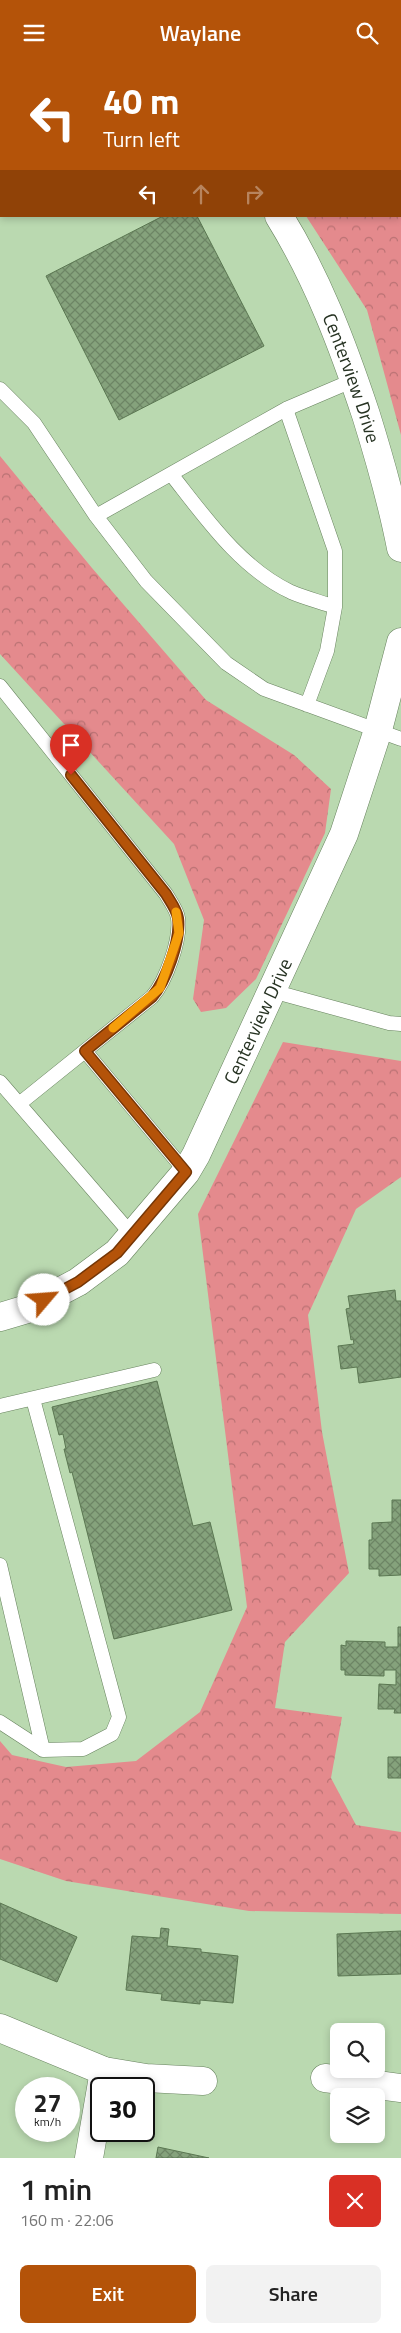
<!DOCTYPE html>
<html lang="en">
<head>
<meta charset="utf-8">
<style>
	:root { --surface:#fff; --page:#f2f2f2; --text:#222; --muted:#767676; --accent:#b45309 }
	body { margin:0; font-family:"Titillium Web",sans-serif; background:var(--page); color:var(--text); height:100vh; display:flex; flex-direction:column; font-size:19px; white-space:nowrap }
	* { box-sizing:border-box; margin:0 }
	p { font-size:16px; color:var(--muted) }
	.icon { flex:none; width:28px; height:28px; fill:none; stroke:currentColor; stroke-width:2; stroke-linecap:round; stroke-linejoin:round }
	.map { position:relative; height:2093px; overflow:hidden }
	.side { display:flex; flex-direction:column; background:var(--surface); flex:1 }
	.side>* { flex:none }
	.banner { position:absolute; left:0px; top:0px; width:401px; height:152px; box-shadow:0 2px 8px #0003; background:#b45309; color:#fff; overflow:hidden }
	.buttons { position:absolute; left:330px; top:1958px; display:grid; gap:10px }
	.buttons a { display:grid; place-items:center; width:55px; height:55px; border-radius:8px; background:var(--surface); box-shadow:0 2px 8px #0003; font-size:25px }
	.speed { position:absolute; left:15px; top:2012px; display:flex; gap:10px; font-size:25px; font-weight:700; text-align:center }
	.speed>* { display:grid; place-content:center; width:65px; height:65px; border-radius:50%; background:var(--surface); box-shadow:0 2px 8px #0003; line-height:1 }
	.speed small { font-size:12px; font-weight:400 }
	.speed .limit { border:2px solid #111; border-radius:8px; background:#fff; color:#111 }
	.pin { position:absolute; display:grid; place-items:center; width:42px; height:42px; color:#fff; margin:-51px -21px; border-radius:50% 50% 50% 0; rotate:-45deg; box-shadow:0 0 5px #0007 }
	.pin .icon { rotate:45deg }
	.me { position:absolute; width:55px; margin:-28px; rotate:63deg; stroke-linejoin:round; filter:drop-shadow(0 0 4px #0008) }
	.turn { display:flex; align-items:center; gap:18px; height:105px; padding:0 20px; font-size:22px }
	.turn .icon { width:65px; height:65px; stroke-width:2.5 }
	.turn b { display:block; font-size:35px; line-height:42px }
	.lanes { display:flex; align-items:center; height:48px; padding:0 20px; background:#0003; justify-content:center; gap:25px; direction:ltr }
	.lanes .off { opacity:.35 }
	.round { display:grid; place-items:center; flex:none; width:52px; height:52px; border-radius:8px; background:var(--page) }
	.summary { display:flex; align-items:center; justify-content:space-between; height:85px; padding:0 20px }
	h1 { font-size:30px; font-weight:600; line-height:38px }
	.button { display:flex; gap:10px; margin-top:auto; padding:10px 20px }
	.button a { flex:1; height:58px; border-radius:8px; background:var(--accent); color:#fff; font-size:20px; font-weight:600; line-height:58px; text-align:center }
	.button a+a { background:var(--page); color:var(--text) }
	header { display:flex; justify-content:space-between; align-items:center; height:65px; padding:0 20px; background:var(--accent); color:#fff; font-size:22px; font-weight:600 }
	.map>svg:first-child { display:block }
</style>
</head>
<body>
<header><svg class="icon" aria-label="menu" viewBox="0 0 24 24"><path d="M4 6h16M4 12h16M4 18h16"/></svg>Waylane<svg class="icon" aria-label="search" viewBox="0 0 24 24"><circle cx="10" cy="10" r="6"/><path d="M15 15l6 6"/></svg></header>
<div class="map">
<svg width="401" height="2093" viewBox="0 0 401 2093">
	<defs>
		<pattern id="forest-crowns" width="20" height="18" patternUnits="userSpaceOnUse" patternTransform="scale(1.25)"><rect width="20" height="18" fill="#e48a8d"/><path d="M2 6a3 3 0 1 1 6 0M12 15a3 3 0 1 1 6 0" fill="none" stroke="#b97173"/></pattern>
		<pattern id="building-cross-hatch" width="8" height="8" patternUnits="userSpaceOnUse" patternTransform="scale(1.25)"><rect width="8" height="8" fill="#85a27c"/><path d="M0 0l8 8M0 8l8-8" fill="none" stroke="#6d8565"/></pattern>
	</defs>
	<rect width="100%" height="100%" fill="#bad9b0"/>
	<!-- forest -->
	<path fill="url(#forest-crowns)" d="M0 0H81L1 1 0 18Z
		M209 0H401V370L367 245 306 151H400V1Z
		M0 391 92 503 206 635 294 690 331 724 325 768 256 914 226 943 201 947 193 934 204 855 174 779 0 589Z
		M283 977 401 996V1112L356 1144 308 1250 322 1367 349 1508 285 1577 275 1643 342 1652 331 1713 356 1760 401 1767V1849L249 1846 66 1816 0 1794V1676L12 1690 66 1702 136 1696 200 1647 247 1542 198 1149Z"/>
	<!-- building -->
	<path fill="url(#building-cross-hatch)" stroke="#5b7752" d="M163 151H197L264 281 119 355 46 211Z
		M395 1225 396 1236H401V1312L359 1318 357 1302 341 1304 338 1281 354 1279 353 1274 351 1275 346 1244 350 1243 348 1231Z
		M157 1316 193 1461 210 1457 232 1545 114 1574 72 1407 70 1408 64 1384H66L63 1369 59 1370 52 1342Z
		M392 1435H401V1510L379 1511V1504H369V1475H372V1458L392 1457Z
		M398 1562H401V1648H394L395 1644H378L379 1619 396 1620V1605H384V1611L345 1610V1605H341V1580L346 1581V1576L385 1577V1582H398Z
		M388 1692H401V1713H388Z
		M0 1838 77 1872 57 1917 0 1894Z
		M161 1863 169 1864 167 1881 201 1884V1887L238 1891 233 1938 200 1935V1939L161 1935 162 1929 126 1925 132 1871 160 1873Z
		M401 1866V1909L338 1911 337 1869Z
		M158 2082 209 2093H156Z"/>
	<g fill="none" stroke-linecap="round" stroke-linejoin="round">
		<!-- service casing -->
		<g stroke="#68835f" stroke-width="15">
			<path id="service" d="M0 324 34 358 96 451 146 516 226 598 264 624 401 674
				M171 409C205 452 240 503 291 527 305 533 321 537 335 542
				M96 451 286 344
				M0 621 166 829C170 836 177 845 178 853 181 875 166 916 152 932L19 1039
				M307 640 327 586 335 542V486L286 344 354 315
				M272 926 389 958 401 959
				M85 986 186 1107
				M0 1017 133 1171
				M0 1341 154 1305
				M0 1500 43 1685 83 1684 112 1669 119 1652 33 1334
				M0 1657 43 1685"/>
		</g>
		<!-- minor casing -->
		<g stroke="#68835f" stroke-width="29">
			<g id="minor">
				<path d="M159 1 160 0"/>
				<path d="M0 59H1"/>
				<path id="s1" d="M279 151C318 214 343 281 366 350 380 395 392 437 401 483"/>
				<path id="s2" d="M0 1252 27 1244 78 1217 117 1188 186 1107 196 1090 344 769 378 665 401 577"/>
				<path d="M0 1963 104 2006 146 2013 203 2016"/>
				<path d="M325 2013 401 2023"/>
				<path d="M89 2093 104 2006"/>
			</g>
		</g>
		<!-- service -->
		<use href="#service" stroke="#fff" stroke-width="14"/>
		<!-- minor -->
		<use href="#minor" stroke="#fff" stroke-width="28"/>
	</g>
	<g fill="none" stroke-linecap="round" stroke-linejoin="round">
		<!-- route casing -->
		<g stroke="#753606" stroke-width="12">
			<path id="route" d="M44 1235 78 1217 117 1188 186 1107 85 986 152 932C166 916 181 875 178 853 177 845 170 836 166 829L71 710"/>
		</g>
		<!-- route -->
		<use href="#route" stroke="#b45309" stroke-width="9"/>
		<!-- slow -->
		<path stroke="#f59e0b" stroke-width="9" d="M113 963 160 923 179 868 176 847"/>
	</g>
	<g text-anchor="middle" stroke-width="4.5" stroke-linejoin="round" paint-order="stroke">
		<!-- street labels -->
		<g font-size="19" fill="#273323" stroke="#e5f4e0">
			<text dy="7" stroke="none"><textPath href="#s1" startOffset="178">Centerview Drive</textPath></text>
			<text dy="7" stroke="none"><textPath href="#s2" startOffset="408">Centerview Drive</textPath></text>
		</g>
	</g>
</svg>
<div class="buttons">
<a><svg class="icon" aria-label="search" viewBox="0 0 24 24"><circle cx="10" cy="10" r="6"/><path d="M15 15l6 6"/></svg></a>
<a><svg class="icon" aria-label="layers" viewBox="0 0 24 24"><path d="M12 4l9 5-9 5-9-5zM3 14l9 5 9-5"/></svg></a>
</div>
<div class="speed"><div>27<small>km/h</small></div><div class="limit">30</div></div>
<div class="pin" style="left:71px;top:710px;background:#d93025"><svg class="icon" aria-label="arrive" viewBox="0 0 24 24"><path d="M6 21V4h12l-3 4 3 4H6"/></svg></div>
<svg class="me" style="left:44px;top:1235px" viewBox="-20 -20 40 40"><circle r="19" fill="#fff"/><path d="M0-13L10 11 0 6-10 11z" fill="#b45309"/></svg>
<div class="banner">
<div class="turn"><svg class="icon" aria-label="left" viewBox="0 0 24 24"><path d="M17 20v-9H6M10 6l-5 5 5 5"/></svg><div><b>40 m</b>Turn left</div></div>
<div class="lanes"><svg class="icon" aria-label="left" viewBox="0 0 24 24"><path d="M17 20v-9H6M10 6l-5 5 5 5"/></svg><svg class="icon off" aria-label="ahead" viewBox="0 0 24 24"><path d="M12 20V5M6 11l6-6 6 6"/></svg><svg class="icon off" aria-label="right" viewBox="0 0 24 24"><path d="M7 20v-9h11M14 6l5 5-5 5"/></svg></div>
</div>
</div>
<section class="side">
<div class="summary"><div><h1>1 min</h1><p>160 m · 22:06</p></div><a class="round" style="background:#d93025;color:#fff"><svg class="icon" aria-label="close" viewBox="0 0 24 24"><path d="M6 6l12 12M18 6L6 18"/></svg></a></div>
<div class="button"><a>Exit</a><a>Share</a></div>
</section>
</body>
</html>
